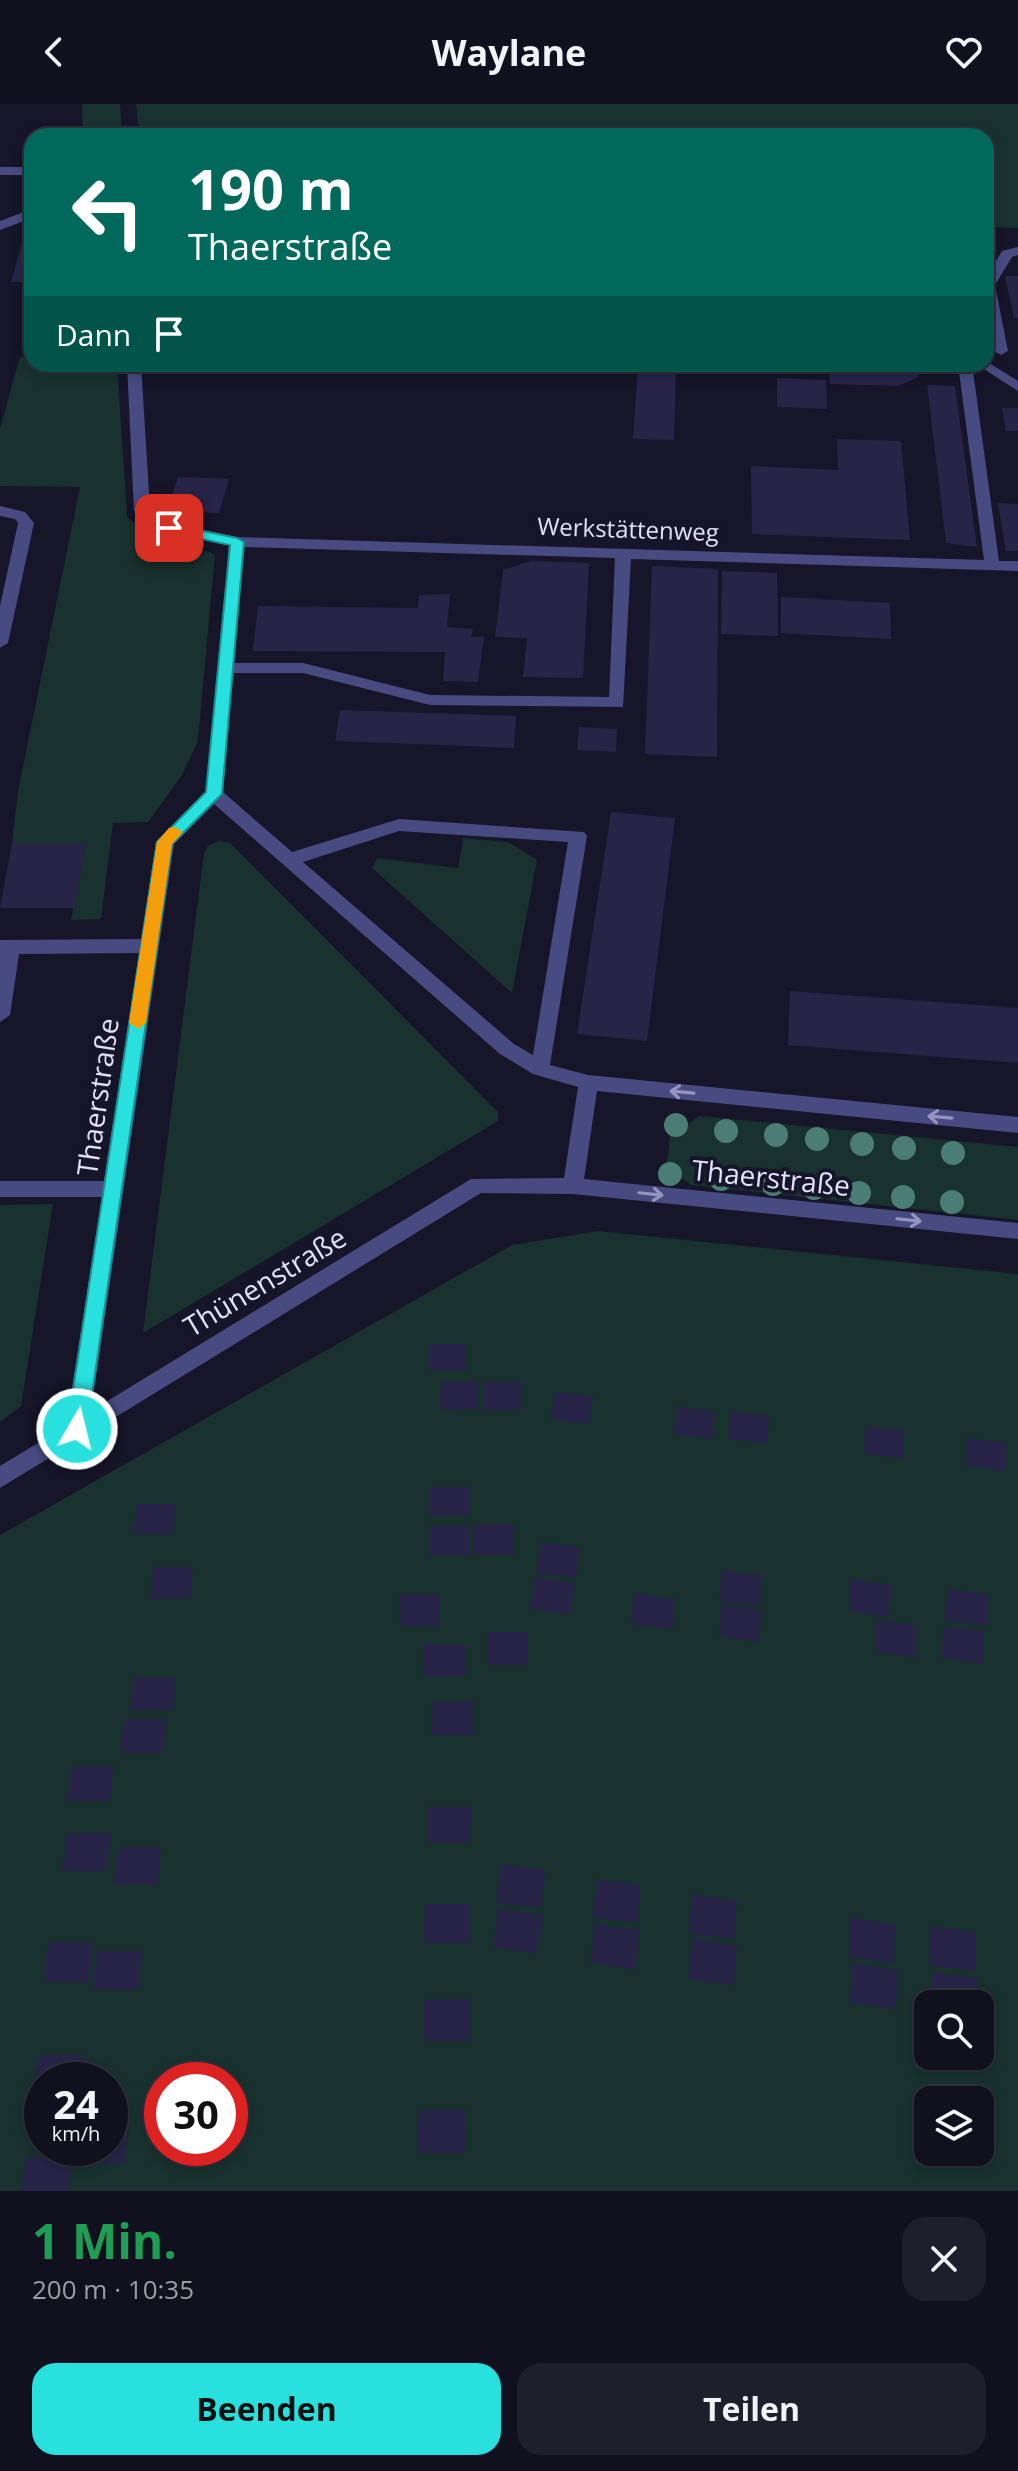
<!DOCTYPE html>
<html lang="de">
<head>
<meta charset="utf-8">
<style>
	:root { --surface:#10101f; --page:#1e1e2c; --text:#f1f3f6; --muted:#9c9da4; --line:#30303d; --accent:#28e1df }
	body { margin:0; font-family:"Open Sans",sans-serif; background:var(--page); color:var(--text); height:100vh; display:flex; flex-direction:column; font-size:30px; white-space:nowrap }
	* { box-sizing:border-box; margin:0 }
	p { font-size:26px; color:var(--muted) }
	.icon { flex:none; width:44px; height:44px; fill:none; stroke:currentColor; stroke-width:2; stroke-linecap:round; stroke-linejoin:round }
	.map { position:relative; height:2087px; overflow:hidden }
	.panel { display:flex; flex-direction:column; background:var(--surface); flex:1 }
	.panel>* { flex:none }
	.hud { position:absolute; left:24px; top:24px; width:970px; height:244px; border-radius:24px; box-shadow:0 4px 12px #0003,0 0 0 2px var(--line); background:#00695c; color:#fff; overflow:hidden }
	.buttons { position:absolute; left:914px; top:1886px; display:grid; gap:16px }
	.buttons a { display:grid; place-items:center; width:80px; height:80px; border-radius:16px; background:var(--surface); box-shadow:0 4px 12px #0003,0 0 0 2px var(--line); font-size:40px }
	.speed { position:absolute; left:24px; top:1958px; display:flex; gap:16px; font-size:40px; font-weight:700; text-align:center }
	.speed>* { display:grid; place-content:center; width:104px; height:104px; border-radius:50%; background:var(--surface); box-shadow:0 4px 12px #0003,0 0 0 2px var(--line); line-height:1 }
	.speed small { font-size:20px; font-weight:400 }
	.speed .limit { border:12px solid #d22; background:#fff; color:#111 }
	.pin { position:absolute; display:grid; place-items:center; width:68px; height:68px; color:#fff; margin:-34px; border-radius:16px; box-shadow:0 4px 12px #0006 }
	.me { position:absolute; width:88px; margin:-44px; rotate:8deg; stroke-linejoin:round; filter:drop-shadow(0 0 6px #0008) }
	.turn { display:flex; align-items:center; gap:28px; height:168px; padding:0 32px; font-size:36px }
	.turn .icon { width:104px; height:104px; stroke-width:2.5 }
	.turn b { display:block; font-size:56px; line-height:68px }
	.then { display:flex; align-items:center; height:76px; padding:0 32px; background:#0003; gap:16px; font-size:30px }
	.round { display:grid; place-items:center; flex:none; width:84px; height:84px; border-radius:24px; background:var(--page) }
	.overview { display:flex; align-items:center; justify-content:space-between; height:136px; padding:0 32px }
	h1 { font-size:48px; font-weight:700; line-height:60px; color:#1e9e55 }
	.primary-button { display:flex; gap:16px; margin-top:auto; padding:16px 32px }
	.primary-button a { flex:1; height:92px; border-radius:24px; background:var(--accent); color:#111; font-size:32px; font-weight:700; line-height:92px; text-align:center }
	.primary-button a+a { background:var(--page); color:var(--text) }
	header { display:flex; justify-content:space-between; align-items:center; height:104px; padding:0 32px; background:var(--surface); font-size:36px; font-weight:700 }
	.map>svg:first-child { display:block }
</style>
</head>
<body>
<header><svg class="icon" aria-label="back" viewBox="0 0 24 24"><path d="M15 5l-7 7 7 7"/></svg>Waylane<svg class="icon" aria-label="heart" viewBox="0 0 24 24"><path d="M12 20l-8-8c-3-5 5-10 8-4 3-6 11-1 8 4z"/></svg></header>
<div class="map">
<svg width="1018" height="2087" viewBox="0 0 1018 2087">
	<rect width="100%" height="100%" fill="#161529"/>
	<!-- green -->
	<path fill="#19322f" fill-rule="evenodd" d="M82 0H120L122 32H83Z
		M136 0H1018V124L986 123V32H139Z
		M32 252V260H117L127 413 147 428 215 450 198 637 182 671 148 718 113 719 101 815 71 816 86 739H12L18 687 80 383 0 382V324L20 253Z
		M463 734 508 738 537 756 512 889 372 764 377 754 458 764Z
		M218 737 230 739 498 1008V1017L143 1229 204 749 208 742Z
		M700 1012 1018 1043V1116L691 1081 667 1062 670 1031Z
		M53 1100 21 1302 0 1318V1101Z
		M598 1127 1018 1170V2087H0V1431L512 1141ZM928 1900H980V1952H928ZM42 1976H110V2044H42ZM162 1976H230V2044H162ZM928 1996H980V2048H928Z"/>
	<!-- building -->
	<path fill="#272448" d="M24 132H32V178H11Z
		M1005 172H1018V214H1014Z
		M638 260H676L674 336 633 335Z
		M828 260H916L918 273 898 282 830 280Z
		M777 274 826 276 827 305 777 303Z
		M927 281 955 282 977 443 946 439Z
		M1002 304H1018V327H1006Z
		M837 335 901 337 910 436 752 430 751 362 838 366Z
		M178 373 229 375 219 409 167 407Z
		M998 399 1018 400V447H1006Z
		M531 457 589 459 583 574 523 573 527 534 495 533 503 466Z
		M652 462 718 465 717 653 645 650Z
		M722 467 777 469 778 532 721 530Z
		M450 490 447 523 473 525 471 533H484L478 578 443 577 445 548 253 547 258 502 418 504 419 491Z
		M781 493 890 499 891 535 781 529Z
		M340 606 516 612 514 644 335 637Z
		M579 623 617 625 616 648 577 646Z
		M611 708 675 714 647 937 577 930Z
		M12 739H86L74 804H0Z
		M790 887 1018 904V959L788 941Z
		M429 1240H466V1267H428Z
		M441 1277H478V1305L440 1306Z
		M483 1278H521V1306H483Z
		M555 1288 593 1292 589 1320 551 1315Z
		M677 1302 715 1307 713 1335 674 1330Z
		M731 1307 769 1311 767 1339 728 1335Z
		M865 1322 904 1326 903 1355 864 1349Z
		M966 1334 1005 1339V1367L966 1362Z
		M430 1383H469V1412H429Z
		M137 1400H176L172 1430H133Z
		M514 1419V1451H474V1420Z
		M430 1422H469V1452H429Z
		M541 1438 580 1443 576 1474 536 1469Z
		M153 1463H193L190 1494 150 1495Z
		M722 1466 762 1471 760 1502 719 1497Z
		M535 1473 574 1479 570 1510 529 1505Z
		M850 1475 891 1481 889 1513 849 1507Z
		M947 1485 987 1490V1522L946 1517Z
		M634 1489 675 1495 672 1526 631 1521Z
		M400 1490H440V1522H399Z
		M721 1500 762 1506 759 1538 719 1532Z
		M876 1516 917 1521 916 1554 875 1548Z
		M943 1522 984 1527V1560L942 1554Z
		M487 1528H528V1561H487Z
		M424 1540H465V1573H423Z
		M133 1573H175L172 1606H130Z
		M432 1597H474V1631H431Z
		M124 1615H166L163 1649H120Z
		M71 1662H114L109 1697H66Z
		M428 1703H471L470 1739H427Z
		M67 1729H111L106 1767H62Z
		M118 1743H161L157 1781H113Z
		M501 1760 545 1766 540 1804 496 1798Z
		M597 1775 640 1781 637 1819 592 1813Z
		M692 1790 737 1797 734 1835 689 1829Z
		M425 1800H469V1839H424Z
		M498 1805 543 1811 537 1849 493 1843Z
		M850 1813 895 1821 894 1860 849 1853Z
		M595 1820 639 1826 635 1865 590 1859Z
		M930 1822 975 1828V1867L929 1861Z
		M692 1834 737 1842 734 1881 688 1875Z
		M48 1838H93L89 1878 43 1877Z
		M97 1847H142L138 1886H92Z
		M852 1859 897 1866 896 1905 850 1899Z
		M932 1868 978 1874V1900H932Z
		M470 1895V1937H424V1896Z
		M38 1951H84L81 1976H42V1992H32Z
		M419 2006H466L465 2049H417Z
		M110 2016H129L125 2060H77L79 2044H110Z
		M26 2053H73L69 2087H21Z"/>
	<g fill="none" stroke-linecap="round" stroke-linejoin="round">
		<!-- minor -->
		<path fill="#474b82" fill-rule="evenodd" d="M0 63H32V71H0Z
			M32 105V114L0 126V117Z
			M1018 143V151L1012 153 995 181 1008 247 1001 251 994 247C986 204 977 186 1002 147Z
			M986 257 1018 277V287L976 260H986Z
			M127 260H141L150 405 174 420 237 433 984 456 958 260H972L999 457H1018V467L631 455 623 603 430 601 303 569H233L223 688 292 748 399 715 584 728 587 732 550 961 588 971 1018 1013V1029L597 987 584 1075 1018 1119V1135L573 1090 481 1089 0 1384V1362L66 1322 102 1093H0V1077H104L139 849 19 850 10 911 0 918V836L141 835 156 738 206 688 229 441 164 427 134 407ZM244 443 615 454 609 593 430 591 303 559H234ZM214 700 500 950 533 970 578 983 564 1074 471 1075 91 1307 174 740ZM399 727 568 738 533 951 514 940 303 758Z
			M0 402 25 408 34 419 8 539 0 544V502L18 419 15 415 0 412Z"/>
	</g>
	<!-- trees -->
	<g fill="#4b7d74">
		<circle cx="676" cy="1021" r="12"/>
		<circle cx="726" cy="1027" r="12"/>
		<circle cx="776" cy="1031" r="12"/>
		<circle cx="817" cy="1035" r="12"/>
		<circle cx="862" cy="1040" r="12"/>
		<circle cx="904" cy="1044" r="12"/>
		<circle cx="953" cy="1049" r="12"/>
		<circle cx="670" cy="1070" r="12"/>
		<circle cx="721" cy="1075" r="12"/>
		<circle cx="773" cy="1080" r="12"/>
		<circle cx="814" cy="1084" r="12"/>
		<circle cx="859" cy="1089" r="12"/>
		<circle cx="903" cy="1093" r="12"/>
		<circle cx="952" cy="1098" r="12"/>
	</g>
	<!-- one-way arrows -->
	<defs><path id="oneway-shaft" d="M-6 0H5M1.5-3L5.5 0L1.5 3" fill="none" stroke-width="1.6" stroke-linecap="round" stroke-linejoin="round" transform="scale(2)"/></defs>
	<g stroke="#9496be">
		<use href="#oneway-shaft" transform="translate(682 988) rotate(-175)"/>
		<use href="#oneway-shaft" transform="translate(940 1013) rotate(-175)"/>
		<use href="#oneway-shaft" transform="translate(651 1090) rotate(6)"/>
		<use href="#oneway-shaft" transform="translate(909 1116) rotate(6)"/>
	</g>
	<!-- route -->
	<path fill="#28e1df" stroke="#1a9291" stroke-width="2" d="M169 420 237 434 244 438 222 690 172 740 87 1325 84 1331 77 1334 70 1331 67 1325 157 738 206 688 230 441 164 427V421Z"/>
	<!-- slow -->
	<path fill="#f59e0b" d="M175 723 183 728 172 740 146 919 138 925 129 919 157 738 169 724Z"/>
	<g text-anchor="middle" stroke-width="8" stroke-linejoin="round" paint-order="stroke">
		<!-- far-street labels -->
		<g font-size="24" fill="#e2e1fb" stroke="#161529">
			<text transform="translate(628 426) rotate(2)" y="8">Werkstättenweg</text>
		</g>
		<!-- street labels -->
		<g font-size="28" fill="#e2e1fb" stroke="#161529">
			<text transform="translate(98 993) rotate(-82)" y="10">Thaerstraße</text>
			<text transform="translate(771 1074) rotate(6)" y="10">Thaerstraße</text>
			<text transform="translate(265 1178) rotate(-31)" y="10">Thünenstraße</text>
		</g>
	</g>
</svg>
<div class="buttons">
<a><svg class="icon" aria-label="search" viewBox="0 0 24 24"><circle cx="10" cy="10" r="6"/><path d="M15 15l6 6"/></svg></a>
<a><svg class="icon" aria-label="layers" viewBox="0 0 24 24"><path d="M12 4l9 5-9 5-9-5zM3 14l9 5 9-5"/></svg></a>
</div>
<div class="speed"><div>24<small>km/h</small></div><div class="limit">30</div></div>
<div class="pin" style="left:169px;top:424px;background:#d93025"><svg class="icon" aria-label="arrive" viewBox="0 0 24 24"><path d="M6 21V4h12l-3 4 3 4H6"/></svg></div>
<svg class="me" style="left:77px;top:1325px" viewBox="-20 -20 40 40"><circle r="17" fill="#28e1df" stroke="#fff" stroke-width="3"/><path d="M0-11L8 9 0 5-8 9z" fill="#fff"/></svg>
<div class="hud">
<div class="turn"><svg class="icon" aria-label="left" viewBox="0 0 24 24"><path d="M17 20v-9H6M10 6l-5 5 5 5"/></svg><div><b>190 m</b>Thaerstraße</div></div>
<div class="then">Dann<svg class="icon" aria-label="arrive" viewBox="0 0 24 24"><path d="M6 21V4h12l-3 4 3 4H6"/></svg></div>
</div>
</div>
<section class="panel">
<div class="overview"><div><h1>1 Min.</h1><p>200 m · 10:35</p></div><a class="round"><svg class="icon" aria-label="close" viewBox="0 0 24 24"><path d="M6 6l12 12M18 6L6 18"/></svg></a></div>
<div class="primary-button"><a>Beenden</a><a>Teilen</a></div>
</section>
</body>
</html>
